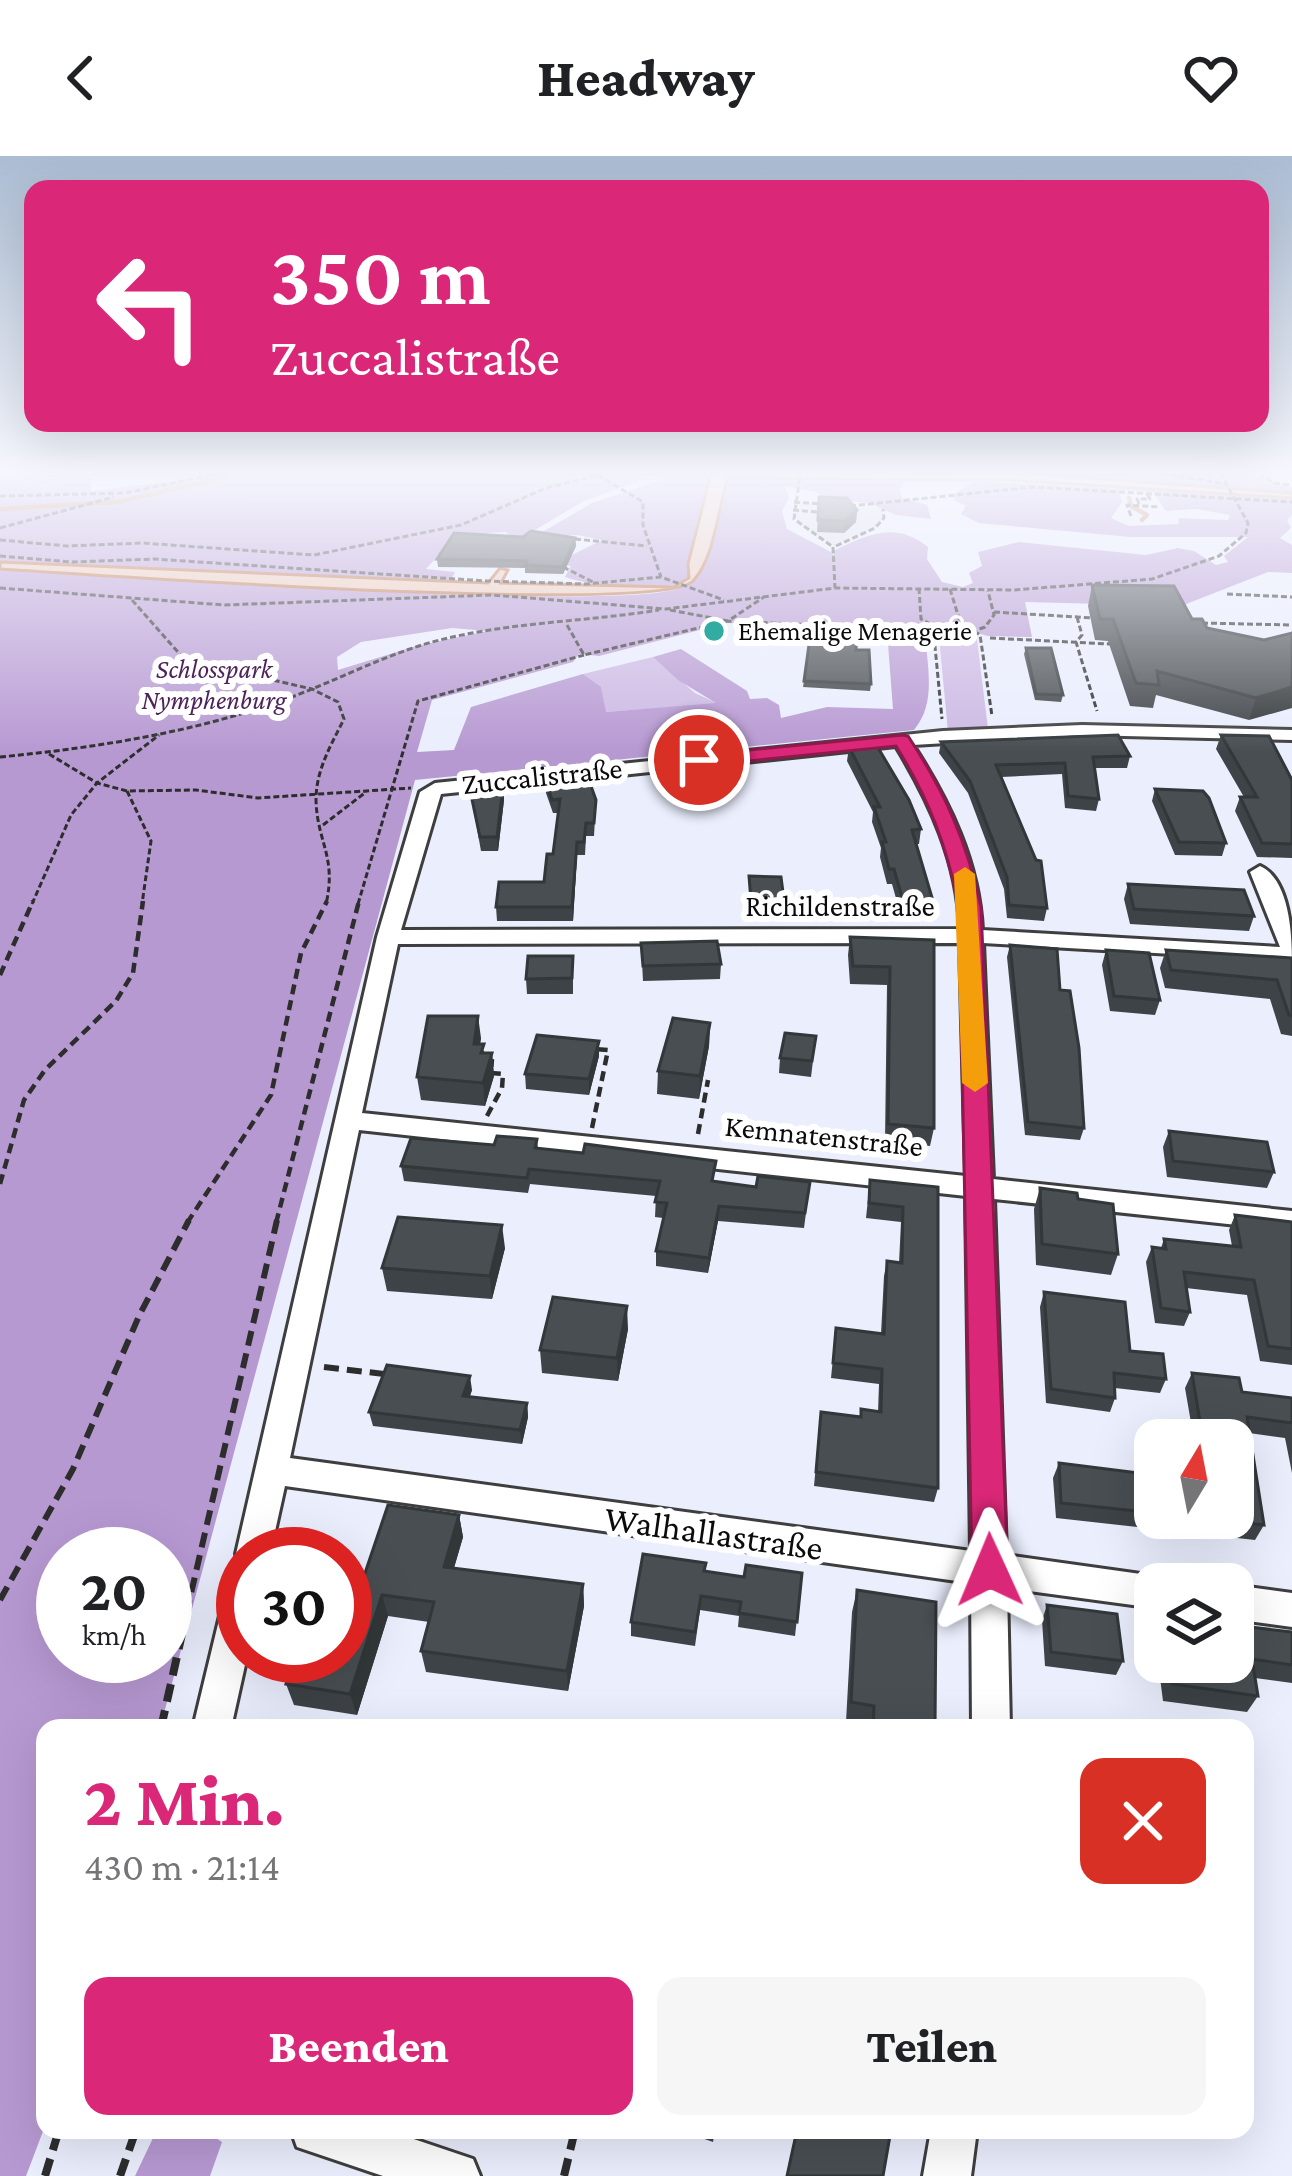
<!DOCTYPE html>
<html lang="de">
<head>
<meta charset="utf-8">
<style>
	:root { --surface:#fff; --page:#f6f6f6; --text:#202124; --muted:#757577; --accent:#db2777 }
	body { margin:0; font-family:"Crimson Pro",serif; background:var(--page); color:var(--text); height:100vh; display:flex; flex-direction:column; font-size:45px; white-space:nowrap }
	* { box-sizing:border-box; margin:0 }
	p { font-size:39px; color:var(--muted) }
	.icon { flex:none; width:66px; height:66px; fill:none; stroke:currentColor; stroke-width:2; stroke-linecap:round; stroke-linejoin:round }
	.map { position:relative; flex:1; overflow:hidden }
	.panel { position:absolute; left:36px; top:1563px; width:1218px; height:420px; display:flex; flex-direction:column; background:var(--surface); border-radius:24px; box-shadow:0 12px 48px #0002 }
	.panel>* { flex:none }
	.banner { position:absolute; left:24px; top:24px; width:1245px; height:252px; border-radius:24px; box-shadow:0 12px 48px #0002; background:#db2777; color:#fff; overflow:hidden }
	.needle { width:78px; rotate:10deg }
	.fabs { position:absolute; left:1134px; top:1263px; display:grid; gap:24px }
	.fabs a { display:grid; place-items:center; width:120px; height:120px; border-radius:24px; background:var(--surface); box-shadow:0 12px 48px #0002; font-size:60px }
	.speed { position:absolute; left:36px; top:1371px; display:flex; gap:24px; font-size:60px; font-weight:700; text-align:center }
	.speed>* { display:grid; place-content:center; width:156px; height:156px; border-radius:50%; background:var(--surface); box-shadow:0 12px 48px #0002; line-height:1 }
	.speed small { font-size:30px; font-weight:400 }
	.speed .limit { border:18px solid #d22; background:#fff; color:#111 }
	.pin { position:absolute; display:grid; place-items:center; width:102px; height:102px; color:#fff; margin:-51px; border:6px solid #fff; border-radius:50%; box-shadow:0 3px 12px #0007 }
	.me { position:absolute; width:132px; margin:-66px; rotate:359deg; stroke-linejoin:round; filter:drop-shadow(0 0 9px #0008) }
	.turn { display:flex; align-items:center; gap:42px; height:252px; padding:0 48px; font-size:54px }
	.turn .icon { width:156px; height:156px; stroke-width:2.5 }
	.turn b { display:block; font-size:84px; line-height:102px }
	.round { display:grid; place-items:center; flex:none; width:126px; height:126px; border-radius:24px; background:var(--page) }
	.overview { display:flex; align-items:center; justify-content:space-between; height:204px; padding:0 48px }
	h1 { font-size:72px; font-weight:800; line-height:90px; color:var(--accent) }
	.primary-button { display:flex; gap:24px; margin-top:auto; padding:24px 48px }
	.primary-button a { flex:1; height:138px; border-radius:24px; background:var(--accent); color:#fff; font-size:48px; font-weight:800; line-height:138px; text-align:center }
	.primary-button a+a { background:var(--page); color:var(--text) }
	header { display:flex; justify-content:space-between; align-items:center; height:156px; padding:0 48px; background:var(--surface); font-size:54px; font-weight:800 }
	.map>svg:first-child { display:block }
</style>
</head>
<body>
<header><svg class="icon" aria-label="back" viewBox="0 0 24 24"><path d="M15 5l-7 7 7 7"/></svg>Headway<svg class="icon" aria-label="heart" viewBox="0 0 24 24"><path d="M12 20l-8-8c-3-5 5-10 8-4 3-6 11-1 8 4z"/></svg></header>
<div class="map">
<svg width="1292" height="2020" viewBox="0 0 1292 2020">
	<rect width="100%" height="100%" fill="#eaeefd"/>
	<!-- green -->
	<path fill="#ccb8e3" d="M939 481 977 483 988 573 948 576Z
		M653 501 695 537 719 548 605 556 601 532 583 518Z"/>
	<!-- forest -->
	<path fill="#b799d2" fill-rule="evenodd" d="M106 313 92 324 91 335 199 322 176 313H672L584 345 516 385 506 376 487 377 480 386 445 392 426 413 455 416 450 426 0 406V315Z
		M694 313H717L710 321 688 408 690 422C664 440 595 431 565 421L571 410 559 408 560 405 602 384 577 379 532 382 592 347Z
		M747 313H1237L1292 332V337L1034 318Z
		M754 320 905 324 900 333 902 342 927 349 931 363 896 359 869 347 823 342 816 336 785 330 789 342 782 355 787 373 831 396C866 379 895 364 928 391L927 403 942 426 963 431 973 427 969 417 982 410 978 396 1019 386 1146 399 1178 392 1194 395 1216 409 1228 406 1224 400 1248 381H1131L979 367 961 358 966 350 954 344V338L975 325 1292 342V359L1287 364 1291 372 1280 382 1292 389V417L1268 416 1181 450 1025 446 1032 481 988 480 958 472 925 476C927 510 937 547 914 574L415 624 160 1572H45V1970L26 2020H0V413C87 419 644 459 683 430 713 407 718 356 728 322ZM1119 334 1153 336 1166 355 1197 353 1230 359 1228 364 1179 362 1178 368 1129 370 1111 362 1122 346ZM727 467 887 475 893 553 827 551 781 562 779 549 767 542 750 543 747 535 681 493 653 501 678 524 716 547 606 556 601 531 583 518 471 551 454 594 417 596 432 544 573 506 579 498 599 500ZM452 472 488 475 416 490 338 514 337 501 361 486ZM63 1398H165V1500H63Z
		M164 1974H204L222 1986 210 2020H135L153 1982Z"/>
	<!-- plaza -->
	<path fill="#dbe0eb" d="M794 346 883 353 884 362 875 372 833 391 799 369Z"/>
	<!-- water -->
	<path fill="#efc9b4" stroke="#be7143" stroke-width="3" d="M717 313 1034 318 1292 337V342L1010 324 728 322C718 351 715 402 693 425 658 460 86 418 0 413V406L488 427 500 412 508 414 501 427 673 431 689 422 688 408 710 321Z"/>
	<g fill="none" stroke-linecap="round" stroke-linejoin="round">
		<!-- stream -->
		<path stroke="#be7143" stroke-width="4.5" d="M1129 342 1131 350 1147 359 1142 364
			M0 353 117 346 261 313"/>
		<!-- minor casing -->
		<g stroke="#3e3e3e" stroke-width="6">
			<path id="minor" d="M1082 569 1292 574V584L1082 579 913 589C949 645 979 706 982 774L1280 791 1250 716 1260 710C1289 723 1292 776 1292 805L983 787 993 1023 1292 1055V1075L994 1043 1006 1399 1155 1420 1169 1428H1155V1452L1007 1432 1010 1572H972L971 1427 285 1330 270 1398H243L241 1409 236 1398 377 781 420 636 435 627 943 575ZM896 590C930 646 958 707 960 773L401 774 441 638ZM960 787 966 1020 362 957 398 788ZM359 974 966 1040 971 1395 290 1302Z
				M243 1423V1500H247L231 1572H193L225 1439 230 1427Z
				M1233 1429 1292 1437V1471L1233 1463Z
				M291 1974H387L473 2003 480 2020H383L297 1991Z
				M931 1974H977L971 2020H923Z"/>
		</g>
		<!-- path-far3 -->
		<path stroke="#2d2d2d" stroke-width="3" stroke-dasharray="6 3" stroke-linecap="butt" d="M801 313 794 363 833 391
			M1135 313 1227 328
			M1251 313 1274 327 1292 329
			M598 319 643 346V369L661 421
			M0 340 125 337 241 313
			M794 346 821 348
			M1139 348 1137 343H1150L1147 338
			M850 350 1033 331 1292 346
			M793 354 818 356
			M1131 360 1127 349 1160 351
			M0 372 114 341
			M575 383 647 390
			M0 384 67 390 142 387 314 399 461 369 546 332 598 319 596 313
			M836 390 875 372 884 362 883 353
			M833 391 835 432
			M0 400 72 406 154 403 487 425 586 428 661 421 724 444
			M563 411 595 427
			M0 432 224 449 492 439 666 453 835 432 1014 434 1152 423 1219 400 1246 377 1248 367 1218 313
			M919 432 921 463 937 472
			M950 433 962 472
			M1227 438 1292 441
			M132 444 185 504 312 533 338 546 344 563C331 589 316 614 316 644 317 686 337 701 326 748
			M670 454 728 465 764 441
			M994 456 1094 462
			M1077 461 1082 479 1076 486 1097 555
			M1202 467 1292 469
			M567 469 584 499 728 465 815 469
			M827 469 974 475 985 471 994 459 988 435
			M974 475 980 479 992 560
			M934 480 942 563
			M990 482 1110 488
			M49 598 97 627 127 635 196 634 258 642 411 632
			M0 601C94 592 189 577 278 546 330 528 379 501 432 486 506 466 584 466 659 454
			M127 635 151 685 142 748
			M323 669 366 636
			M32 748 71 659 97 627 159 579
			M358 748 418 545 584 499"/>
		<!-- path-far2 -->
		<path stroke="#2d2d2d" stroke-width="4.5" stroke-dasharray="10 6" stroke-linecap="butt" d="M0 819 33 745
			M487 960 502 932 503 918 491 917 492 903
			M592 972 608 894 596 893
			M698 978 708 924
			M0 1028 24 944 45 914 116 845 133 817 143 745
			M187 1067 271 939 301 797 327 745
			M276 1067 359 745"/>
		<!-- path-far1 -->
		<path stroke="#2d2d2d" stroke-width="6" stroke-dasharray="15 8" stroke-linecap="butt" d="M324 1211 384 1218
			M0 1444 73 1313 139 1160 189 1064
			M181 1481 277 1064"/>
		<!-- path -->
		<path stroke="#2d2d2d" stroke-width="8" stroke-dasharray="18 9" stroke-linecap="butt" d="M161 1572 182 1478
			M45 2020 59 1974
			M120 2020 136 1974
			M564 2020 575 1974"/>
		<!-- minor -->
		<use href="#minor" fill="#fff" fill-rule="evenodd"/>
	</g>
	<!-- wall -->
	<path fill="#3e4347" d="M819 341 857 354 856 366 844 377 817 376Z
		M523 381 575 382 576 390 563 418 525 417V412L438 411 437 403Z
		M1092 429 1192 463 1207 472 1264 484 1292 477 1249 564 1156 539 1153 552 1130 550 1108 485 1095 484 1088 450Z
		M1026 492 1063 539 1061 546 1035 544 1024 498Z
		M856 494 871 528 870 535 803 531 804 525Z
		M1221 579 1292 624V702L1257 701 1235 655 1240 641H1244L1216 593Z
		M941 586 1130 600 1127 612H1095L1099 643 1096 655 1065 652 1062 618 1001 621 1036 704 1047 752 1044 765 1007 762 1004 733 968 637 939 597Z
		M849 591 921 673 919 688H916L933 745 931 759 901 760 892 728H887L880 701 881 692 872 666 873 656 847 605Z
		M545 623 596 644 594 680H586L585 699H577L573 765H497L496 751 544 726 553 698 558 657H553L546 637Z
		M503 631 504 644 498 695H481L470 634Z
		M1155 633 1226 687 1222 700 1175 699 1152 645Z
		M749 720 784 744 783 759 750 760Z
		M1128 728 1254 760 1249 775 1130 768 1124 743Z
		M850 781 934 784V972L930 990 885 986 887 829 850 828 848 799Z
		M641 787 721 808 720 823 643 825Z
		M1010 789 1060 834 1084 972 1080 984 1025 979 1007 801Z
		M1106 794 1160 844 1155 859 1110 855 1102 809Z
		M1166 794 1292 802V880L1281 878 1270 843 1165 832 1160 812Z
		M573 800V838H527L526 823Z
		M710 867 709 890 699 943 657 938 658 915Z
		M816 880 811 921 779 917 780 902Z
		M481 882 480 888 485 897H492L494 920 485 950 421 944 417 921Z
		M599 900 589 939 526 933 525 918Z
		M1169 975 1274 1016 1267 1032 1167 1021 1163 991Z
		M537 983 538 993 714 1025 756 1031 810 1026 804 1072 718 1065 708 1117 656 1110V1095L663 1062 655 1061 656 1040 530 1028 528 1037 404 1025 401 1010Z
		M870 1024 938 1031V1332L934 1346 814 1330 821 1256 860 1261 861 1253 878 1256 879 1228 831 1222 836 1172 881 1178 884 1120 887 1105 899 1107 901 1066 866 1062Z
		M1040 1032 1118 1098 1111 1119 1036 1109 1034 1053Z
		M1235 1059 1292 1066V1209L1260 1205 1247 1139 1186 1132 1190 1156 1184 1170 1155 1167 1146 1106 1152 1091 1161 1092 1164 1083 1232 1090 1229 1074Z
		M505 1092 492 1143 387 1135 382 1112Z
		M1044 1136 1130 1195 1166 1223 1160 1237 1115 1232V1242L1110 1256 1046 1247 1040 1151Z
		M628 1173 618 1225 542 1217 540 1194Z
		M1192 1217 1242 1236 1292 1242V1317L1285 1282 1249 1277 1264 1369 1255 1384 1056 1362 1053 1322 1059 1307 1155 1319V1362H1233V1284H1194L1185 1232Z
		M472 1234 470 1240 527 1247 528 1261 522 1288 373 1270 369 1256Z
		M459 1359 463 1381 454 1412 583 1428 584 1450 568 1535 426 1516 421 1495 429 1466 388 1460 357 1559 294 1549 286 1528 363 1423Z
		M705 1415 744 1421 802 1417 795 1480 738 1471 739 1460 700 1454 695 1490 631 1480V1466Z
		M857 1434 935 1572H869V1570L846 1566 852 1456Z
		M1047 1449 1123 1505 1116 1519 1045 1510 1042 1464Z
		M1292 1476V1527L1255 1522 1258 1540 1247 1556 1163 1545 1158 1506H1233Z
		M679 1974H715L713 1986Z"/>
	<!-- shaded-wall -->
	<path fill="#323739" d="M857 354 856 366 844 377 845 365Z
		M575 382 576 390 563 418V411Z
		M1292 531V552L1249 564 1256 542Z
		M503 631 504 644 498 695 497 681Z
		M577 686V699L573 765 572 751Z
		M478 860 481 882 476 911 474 888Z
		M710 867 709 890 699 943 700 920Z
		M599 885V900L589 939V923Z
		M492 897 494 920 485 950 483 927Z
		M719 1050 718 1065 708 1117 709 1102Z
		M502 1069 505 1092 492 1143 490 1120Z
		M627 1150 628 1173 618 1225 617 1202Z
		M470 1220 472 1234 465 1253 463 1240Z
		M527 1247 528 1261 522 1288 520 1274Z
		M459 1359 463 1381 448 1432 444 1411Z
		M583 1428 584 1450 568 1535 567 1515Z
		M382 1439 388 1460 357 1559 350 1538Z"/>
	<!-- building -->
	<path fill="#484e52" stroke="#323739" stroke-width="3" d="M819 341 847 342 857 354 845 365 818 364Z
		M531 375 575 382 563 411 525 409 527 405 437 403 454 377 523 381Z
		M1092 429 1174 430 1192 463H1202L1207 472 1264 484 1292 477V531L1256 542 1157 515 1159 529 1136 527 1113 463H1100Z
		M812 467 857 473 856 494H869L871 528 804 525Z
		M1026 492H1051L1063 539 1036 538Z
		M1118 579 1130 600 1093 601 1099 643 1068 640 1065 607 996 609 1036 704 1041 705 1047 752 1009 749 1007 721 970 625 941 586Z
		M1221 579 1269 580 1292 624V688L1262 687 1240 641H1257Z
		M877 590 909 644 921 673 912 674 933 745H903L894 713H889L882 686H886L874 651H880L849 591Z
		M587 619 596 644 594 667H586L584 686H577L572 751H496L499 726H544L547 698H553L560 643 552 644 545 623Z
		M503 631 497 681H480L470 634Z
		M1155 633 1203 635 1209 642 1226 687 1179 686Z
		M749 720 781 721 784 744 751 745Z
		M1128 728 1244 734 1254 760 1134 753Z
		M850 781 934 784V972L888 968 890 811 853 810Z
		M717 785 721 808 643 810 641 787Z
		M1010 789 1057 793 1060 834 1070 835 1079 892 1084 972 1028 966Z
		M1106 794 1149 797 1160 844 1114 840Z
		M1166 794 1292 802V860L1289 859 1277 824 1171 814Z
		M528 800H573L572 822 526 823Z
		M428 860H478L474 888H484L481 897H492L483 927 417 921Z
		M673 862 710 867 700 920 658 915Z
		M785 877 816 880 812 905 780 902Z
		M537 879 599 885 589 923 525 918Z
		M1169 975 1267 986 1274 1016 1173 1005Z
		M497 980 537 983 535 992 583 997 585 988 716 1005 712 1025 756 1031 758 1020 810 1026 805 1057 719 1050 709 1102 656 1095 667 1047 655 1046 660 1025 529 1013 527 1022 401 1010 411 982 494 989Z
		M870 1024 938 1031V1332L816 1316 821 1256 861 1261V1253L881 1256 882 1213 833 1207 836 1172 884 1178 887 1105 902 1107 903 1051 869 1047Z
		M1040 1032 1077 1037 1078 1043 1113 1048 1118 1098 1042 1088Z
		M1235 1059 1292 1066V1193L1268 1190 1254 1124 1184 1116 1190 1156 1161 1152 1152 1091 1166 1093 1164 1083 1241 1091Z
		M398 1061 502 1069 490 1120 382 1112Z
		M1044 1136 1125 1146 1130 1195 1163 1198 1166 1223 1114 1217 1115 1242 1051 1233Z
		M553 1141 627 1150 617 1202 540 1194Z
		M387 1209 470 1220 463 1240 527 1247 520 1274 369 1256Z
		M1192 1217 1239 1222 1242 1236 1292 1242V1267L1247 1261 1264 1369 1200 1362H1233V1284H1203Z
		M1059 1307 1155 1319V1357L1061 1347Z
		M388 1349 459 1359 444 1411 583 1428 567 1515 421 1495 434 1446 382 1439 350 1538 286 1528 296 1500H345V1420L363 1423Z
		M643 1398 706 1407 704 1415 744 1421 746 1409 802 1417 797 1466 739 1457 741 1446 701 1440 695 1476 631 1466Z
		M857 1434 936 1446 935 1572H873L874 1550 851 1546Z
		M1047 1449 1117 1458 1123 1505 1051 1496Z
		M1233 1469 1292 1476V1509L1252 1503 1258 1540 1172 1528 1169 1506H1233Z
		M797 1974H891L883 2020H787Z"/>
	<!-- sky -->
	<linearGradient id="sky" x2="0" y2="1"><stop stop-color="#abbcd3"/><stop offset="0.53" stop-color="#f6f7fe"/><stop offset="1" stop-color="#f6f7fe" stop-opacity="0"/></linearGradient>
	<rect width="1292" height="596" fill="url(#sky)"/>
	<!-- route -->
	<path fill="#db2777" stroke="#8e194d" stroke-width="3" d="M902 579 908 580C945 636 967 686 981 751L1008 1414 1002 1426 990 1431 977 1426 972 1414 959 751C947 690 929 643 896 590L699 610 690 604 699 599Z"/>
	<!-- slow -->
	<path fill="#f59e0b" d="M965 711 975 718 988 927 975 936 962 927 954 718Z"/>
	<!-- markers -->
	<circle fill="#32aca3" stroke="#fff" stroke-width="4.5" cx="714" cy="475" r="12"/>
	<g text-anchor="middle" stroke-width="12" stroke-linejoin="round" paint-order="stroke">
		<!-- far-poi labels -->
		<g font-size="27" fill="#0b0b0b" stroke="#fff" text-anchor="start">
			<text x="738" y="484">Ehemalige Menagerie</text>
		</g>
		<!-- far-park labels -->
		<g font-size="27" font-style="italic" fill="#4e235b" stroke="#fff">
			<text x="214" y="522">Schlosspark<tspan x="214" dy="31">Nymphenburg</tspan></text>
		</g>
		<!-- street labels -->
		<g font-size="30" fill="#0b0b0b" stroke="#fff">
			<text transform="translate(542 620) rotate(-6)" y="10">Zuccalistraße</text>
			<text x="840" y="760">Richildenstraße</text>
			<text transform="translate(824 980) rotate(6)" y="10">Kemnatenstraße</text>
		</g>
		<!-- near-street labels -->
		<g font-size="36" fill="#0b0b0b" stroke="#fff">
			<text transform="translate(714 1376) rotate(8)" y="13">Walhallastraße</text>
		</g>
	</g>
</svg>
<div class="fabs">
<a><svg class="needle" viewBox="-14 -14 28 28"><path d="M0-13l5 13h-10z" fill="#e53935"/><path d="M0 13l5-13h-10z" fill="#757577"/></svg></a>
<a><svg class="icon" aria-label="layers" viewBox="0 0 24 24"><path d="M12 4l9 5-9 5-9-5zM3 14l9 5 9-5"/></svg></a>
</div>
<div class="speed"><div>20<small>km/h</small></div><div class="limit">30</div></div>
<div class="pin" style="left:699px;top:604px;background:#d93025"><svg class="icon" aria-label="arrive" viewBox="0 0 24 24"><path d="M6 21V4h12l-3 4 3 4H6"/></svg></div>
<svg class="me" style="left:990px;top:1414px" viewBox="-20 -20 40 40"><path d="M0-17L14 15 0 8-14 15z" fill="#db2777" stroke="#fff" stroke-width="4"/></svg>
<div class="banner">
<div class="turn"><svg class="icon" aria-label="left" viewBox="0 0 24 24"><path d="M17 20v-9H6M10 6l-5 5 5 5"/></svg><div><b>350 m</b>Zuccalistraße</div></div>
</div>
<section class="panel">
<div class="overview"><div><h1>2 Min.</h1><p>430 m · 21:14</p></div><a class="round" style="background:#d93025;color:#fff"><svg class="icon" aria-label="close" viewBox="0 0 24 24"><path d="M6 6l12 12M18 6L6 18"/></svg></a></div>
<div class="primary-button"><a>Beenden</a><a>Teilen</a></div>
</section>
</div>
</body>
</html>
